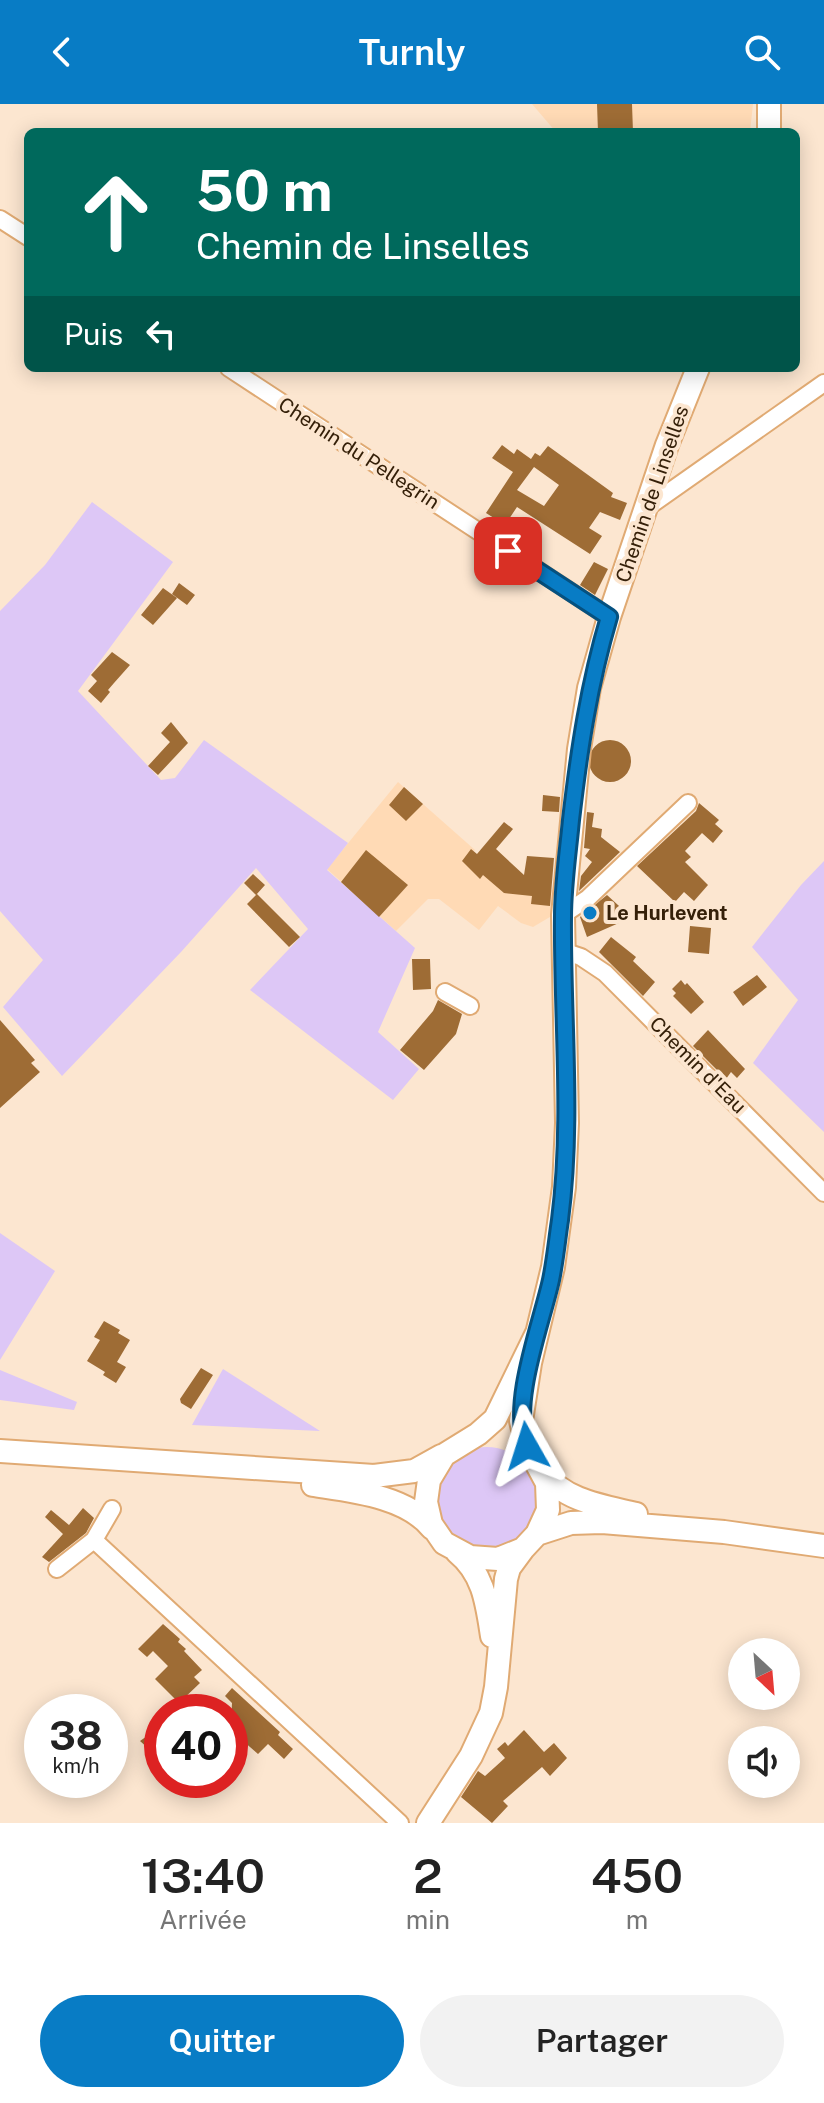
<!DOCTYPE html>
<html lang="fr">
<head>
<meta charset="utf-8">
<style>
	:root { --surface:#fff; --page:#f2f2f2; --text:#222; --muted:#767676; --accent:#087cc5 }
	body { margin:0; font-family:"Public Sans",sans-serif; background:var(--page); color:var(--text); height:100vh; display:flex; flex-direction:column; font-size:30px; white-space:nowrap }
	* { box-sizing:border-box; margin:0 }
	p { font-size:26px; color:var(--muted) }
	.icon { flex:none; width:44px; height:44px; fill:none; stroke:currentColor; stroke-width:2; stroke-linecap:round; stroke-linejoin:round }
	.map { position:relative; height:1719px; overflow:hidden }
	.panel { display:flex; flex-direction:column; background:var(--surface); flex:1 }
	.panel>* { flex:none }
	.top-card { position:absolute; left:24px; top:24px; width:776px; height:244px; border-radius:12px; box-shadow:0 4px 20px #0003; background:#00695c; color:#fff; overflow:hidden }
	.needle { width:52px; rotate:154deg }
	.fabs { position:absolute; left:728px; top:1534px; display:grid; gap:16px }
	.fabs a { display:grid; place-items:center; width:72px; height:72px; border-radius:50%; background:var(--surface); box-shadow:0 4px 20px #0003; font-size:40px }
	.speed { position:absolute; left:24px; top:1590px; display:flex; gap:16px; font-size:40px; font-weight:700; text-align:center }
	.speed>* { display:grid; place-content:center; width:104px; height:104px; border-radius:50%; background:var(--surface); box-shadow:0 4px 20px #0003; line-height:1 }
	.speed small { font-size:20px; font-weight:400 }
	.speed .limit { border:12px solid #d22; background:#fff; color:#111 }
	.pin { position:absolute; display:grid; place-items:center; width:68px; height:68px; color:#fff; margin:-34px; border-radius:16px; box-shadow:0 4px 12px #0006 }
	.me { position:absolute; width:88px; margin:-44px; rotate:354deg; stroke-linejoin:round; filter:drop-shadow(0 0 6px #0008) }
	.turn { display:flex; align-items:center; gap:28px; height:168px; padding:0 40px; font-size:36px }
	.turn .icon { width:104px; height:104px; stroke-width:2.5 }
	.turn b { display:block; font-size:56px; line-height:68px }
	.then { display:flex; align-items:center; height:76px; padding:0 40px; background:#0003; gap:16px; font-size:30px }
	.eta { display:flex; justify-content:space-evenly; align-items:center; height:136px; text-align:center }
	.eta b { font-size:48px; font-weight:600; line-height:56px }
	.primary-button { display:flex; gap:16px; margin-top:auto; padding:16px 40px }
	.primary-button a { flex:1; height:92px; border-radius:48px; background:var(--accent); color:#fff; font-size:32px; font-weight:600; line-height:92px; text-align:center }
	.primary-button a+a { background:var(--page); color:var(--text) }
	header { display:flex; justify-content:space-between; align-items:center; height:104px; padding:0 40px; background:var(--accent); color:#fff; font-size:36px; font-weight:600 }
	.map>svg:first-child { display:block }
</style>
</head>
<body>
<header><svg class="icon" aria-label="back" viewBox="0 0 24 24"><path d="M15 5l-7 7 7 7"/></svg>Turnly<svg class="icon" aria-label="search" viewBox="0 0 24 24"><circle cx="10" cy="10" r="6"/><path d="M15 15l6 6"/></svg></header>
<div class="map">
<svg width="824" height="1719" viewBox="0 0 824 1719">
	<rect width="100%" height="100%" fill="#fce6d0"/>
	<!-- built -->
	<path fill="#ffdab5" d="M532 0H753L750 28H556Z
		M398 678 475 746 471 749 510 778 556 787 555 810 533 823 521 819 498 802 479 826 439 795H428L396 827 327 765Z"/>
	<!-- green -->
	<path fill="#ddc7f6" d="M92 398 173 458 78 587 161 676 175 674 204 636 348 739 327 766 415 844 378 928 419 965 393 996 250 886 308 825 256 764 181 848 62 972 3 903 43 856 0 807V507L45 461Z
		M824 757V1028L753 959 798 896 752 843 801 781Z
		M0 1129 55 1167 0 1256Z
		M223 1265 320 1327 192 1321Z
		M0 1266 77 1298 74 1306 0 1296Z
		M436 1394a51 51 0 1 1 102 0a51 51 0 1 1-102 0Z"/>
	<!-- building -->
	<path fill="#9e6c35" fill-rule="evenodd" d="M597 0H632L633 28H598Z
		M502 341 514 350 517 345 531 355 535 349 540 352 548 342 613 389 611 393 627 399 620 416 600 408 589 424 602 432 590 450 517 403 505 421 486 409 513 368 492 354ZM534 363 559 381 544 402 517 386Z
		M594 458 608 465 595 491 580 481Z
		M179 479 195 491 187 501 172 490Z
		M163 484 177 494 153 521 141 511Z
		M112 548 130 561 114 579 108 586 110 588 101 599 88 587 97 577 91 571Z
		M171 618 188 639 158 671 148 662 170 638 161 629Z
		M589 657a21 21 0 1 1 42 0a21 21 0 1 1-42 0Z
		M404 683 423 700 406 717 389 701Z
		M543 691 560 693 559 708 542 707Z
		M699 699 719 716 715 720 723 727 713 739 702 729 685 747 691 753 685 758 708 781 694 797 684 788 675 798 637 762 696 707Z
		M587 708 594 709 592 723 602 725 601 733 620 748 579 787 581 772 592 758 585 752 590 745 584 744Z
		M504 718 513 725 496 745 524 771 527 752 554 754 550 802 531 800 532 792 504 789 483 771 480 775 462 757 471 745 477 750Z
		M366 746 408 781 379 813 341 778Z
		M253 770 265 781 256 791 244 779Z
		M257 790 300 833 289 843 247 800Z
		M607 791 630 812 626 813 628 815 587 833 580 813Z
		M690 822 711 824 709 850 688 848Z
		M611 833 636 853 633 857 655 878 643 892 599 848Z
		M412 855H430L431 885 413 886Z
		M757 871 767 883 743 902 733 888Z
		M681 876 685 881 687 879 704 898 691 910 673 892 676 889 672 885Z
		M438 896 462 910 456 930 424 966 400 946 433 907Z
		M0 916 35 956 31 959 40 968 0 1004Z
		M708 926 745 965 737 974 731 968 726 975 693 942Z
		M104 1217 120 1226 118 1229 130 1236 117 1258 126 1263 116 1279 103 1271 105 1268 87 1257 100 1236 94 1233Z
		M201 1264 213 1271 191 1305 181 1299 180 1295Z
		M83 1404 94 1414 86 1429 49 1458 42 1453 63 1430 45 1413 51 1406 69 1421Z
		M163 1520 180 1535 178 1538 186 1545 184 1547 202 1566 194 1573 200 1579 179 1599 155 1575 168 1562 153 1547 147 1553 138 1545Z
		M232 1584 280 1628 278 1631 293 1645 284 1655 268 1640 258 1650 242 1636 230 1641 232 1599 225 1592Z
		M524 1626 544 1648 554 1639 567 1654 550 1672 542 1663 503 1697 508 1702 492 1719 461 1693 478 1667 485 1672 505 1654 497 1645 505 1638 508 1642Z
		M150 1630 159 1638 150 1646 140 1637Z"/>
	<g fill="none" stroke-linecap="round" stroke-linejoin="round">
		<!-- street casing -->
		<g stroke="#e0aa73" stroke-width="20">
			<path id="street" d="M0 115 28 133
				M229 264 609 513
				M645 405 824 279
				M563 811 588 794 688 699
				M563 847 581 853 605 869 824 1089
				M445 888 470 902
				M112 1405 94 1436 400 1719
				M57 1465 94 1436"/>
		</g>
		<!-- secondary casing -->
		<g stroke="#e0aa73" stroke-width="26">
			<path id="secondary" d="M769 0V28
				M537 1229 495 1315 478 1330 444 1351 429 1376 426 1398 431 1420 444 1439 470 1453 498 1455 523 1445 537 1430 548 1406 547 1379 527 1342 521 1317 530 1259 553 1163 564 1083 567 1019 563 811 579 645 589 584 609 513 667 341 698 264
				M0 1347 374 1372 414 1367 441 1352
				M543 1368C564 1397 603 1402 636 1410
				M313 1381C352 1387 406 1392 432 1424
				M537 1430 571 1419 602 1418 724 1428 824 1442
				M457 1448C484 1470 487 1500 492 1532
				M428 1719 471 1652 491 1609 496 1583 506 1475 509 1464 523 1445"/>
		</g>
		<!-- street -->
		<use href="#street" stroke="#fff" stroke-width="16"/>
		<!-- secondary -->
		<use href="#secondary" stroke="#fff" stroke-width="22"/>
	</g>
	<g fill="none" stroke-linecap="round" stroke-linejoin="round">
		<!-- route casing -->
		<g stroke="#055180" stroke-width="20">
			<path id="route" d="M508 447 609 513C589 580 579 647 571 716 568 748 563 780 563 813 562 914 573 1015 560 1116 557 1136 555 1157 551 1176 541 1221 510 1300 527 1342"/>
		</g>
		<!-- route -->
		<use href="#route" stroke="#087cc5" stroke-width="14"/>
	</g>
	<!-- markers -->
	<circle fill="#087cc5" stroke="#fce6d0" stroke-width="3" cx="590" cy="809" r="8"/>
	<g text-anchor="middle" stroke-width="8" stroke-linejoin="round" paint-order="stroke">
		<!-- street labels -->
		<g font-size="20" fill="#352009" stroke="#fce6d0">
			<text transform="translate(359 349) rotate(33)" y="7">Chemin du Pellegrin</text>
			<text transform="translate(652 390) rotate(-71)" y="7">Chemin de Linselles</text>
			<text transform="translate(698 961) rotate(45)" y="7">Chemin d'Eau</text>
		</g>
		<!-- poi labels -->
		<g font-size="20" font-weight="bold" fill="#352009" stroke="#fce6d0" text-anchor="start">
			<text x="606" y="816">Le Hurlevent</text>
		</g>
	</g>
</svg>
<div class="fabs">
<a><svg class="needle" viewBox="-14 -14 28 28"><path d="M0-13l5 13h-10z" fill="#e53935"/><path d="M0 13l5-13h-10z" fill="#767676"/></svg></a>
<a><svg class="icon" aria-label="sound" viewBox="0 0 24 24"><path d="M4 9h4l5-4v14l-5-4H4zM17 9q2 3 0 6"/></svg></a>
</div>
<div class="speed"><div>38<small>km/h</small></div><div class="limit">40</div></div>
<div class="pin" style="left:508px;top:447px;background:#d93025"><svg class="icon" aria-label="arrive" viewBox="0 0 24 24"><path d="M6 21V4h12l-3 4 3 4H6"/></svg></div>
<svg class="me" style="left:527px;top:1342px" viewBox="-20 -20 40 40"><path d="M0-17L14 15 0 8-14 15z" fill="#087cc5" stroke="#fff" stroke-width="4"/></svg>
<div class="top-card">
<div class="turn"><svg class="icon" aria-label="ahead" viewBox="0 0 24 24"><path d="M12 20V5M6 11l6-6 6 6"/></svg><div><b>50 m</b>Chemin de Linselles</div></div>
<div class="then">Puis<svg class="icon" aria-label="left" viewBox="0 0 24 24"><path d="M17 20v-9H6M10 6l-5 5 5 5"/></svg></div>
</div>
</div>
<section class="panel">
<div class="eta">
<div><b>13:40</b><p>Arrivée</p></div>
<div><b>2</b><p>min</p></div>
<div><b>450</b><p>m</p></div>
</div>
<div class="primary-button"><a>Quitter</a><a>Partager</a></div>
</section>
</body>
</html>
